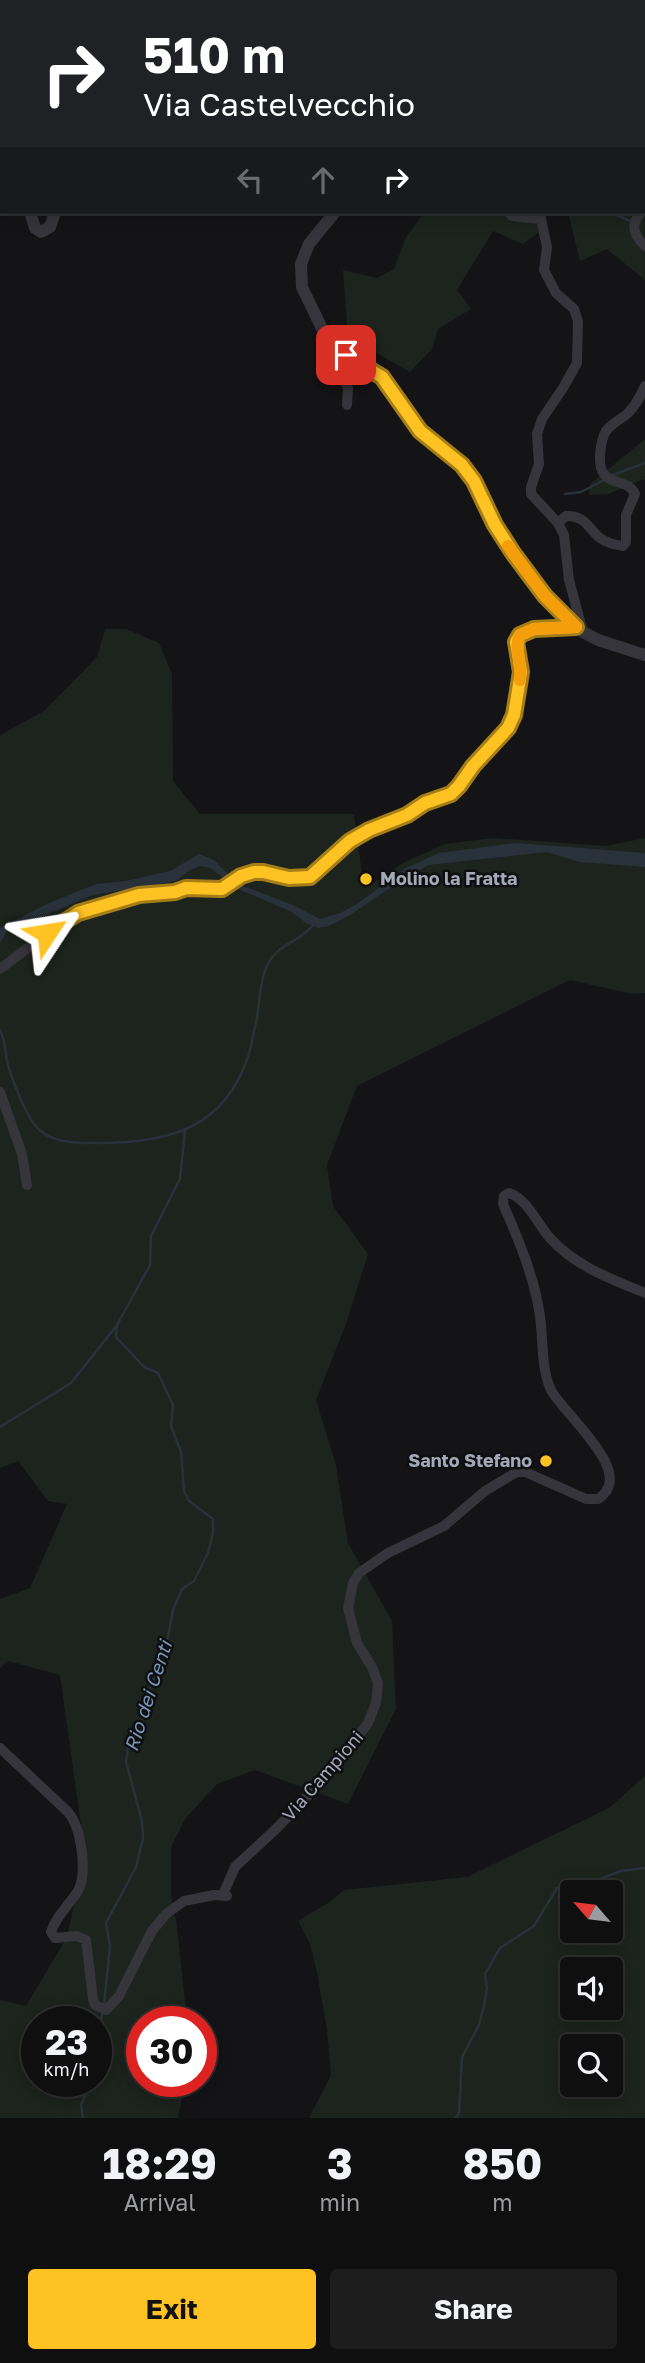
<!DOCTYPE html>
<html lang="en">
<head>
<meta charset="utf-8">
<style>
	:root { --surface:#0f0f10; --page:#1d1d1e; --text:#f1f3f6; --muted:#9b9c9f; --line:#2f2f30; --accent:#ffc223 }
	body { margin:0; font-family:"Golos Text",sans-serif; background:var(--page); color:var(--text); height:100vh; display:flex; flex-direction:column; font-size:26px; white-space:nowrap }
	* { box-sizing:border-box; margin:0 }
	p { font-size:23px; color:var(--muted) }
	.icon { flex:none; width:38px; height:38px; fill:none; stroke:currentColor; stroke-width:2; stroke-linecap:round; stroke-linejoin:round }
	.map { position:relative; height:2118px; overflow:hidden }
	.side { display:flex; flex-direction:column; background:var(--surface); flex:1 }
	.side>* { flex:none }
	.top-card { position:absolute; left:0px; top:0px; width:646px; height:214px; box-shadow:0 4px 18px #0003,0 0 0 2px var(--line); background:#202124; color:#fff; overflow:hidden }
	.needle { width:46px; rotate:298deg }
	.buttons { position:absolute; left:560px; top:1880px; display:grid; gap:14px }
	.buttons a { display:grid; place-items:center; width:63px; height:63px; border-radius:7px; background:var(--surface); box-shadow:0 4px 18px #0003,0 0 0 2px var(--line); font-size:35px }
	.speed { position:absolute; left:21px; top:2006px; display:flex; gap:14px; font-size:35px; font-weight:700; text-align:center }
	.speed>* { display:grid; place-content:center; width:91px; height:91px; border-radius:50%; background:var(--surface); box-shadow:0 4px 18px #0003,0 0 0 2px var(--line); line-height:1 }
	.speed small { font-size:18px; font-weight:400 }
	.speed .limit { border:10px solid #d22; background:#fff; color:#111 }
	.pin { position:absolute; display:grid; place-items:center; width:60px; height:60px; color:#fff; margin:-30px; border-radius:14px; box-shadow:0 4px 10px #0006 }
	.me { position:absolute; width:77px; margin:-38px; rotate:57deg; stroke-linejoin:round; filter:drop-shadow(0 0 5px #0008) }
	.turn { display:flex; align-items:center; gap:24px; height:147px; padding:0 28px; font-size:32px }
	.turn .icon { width:91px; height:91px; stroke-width:2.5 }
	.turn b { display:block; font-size:49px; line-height:60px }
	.lanes { display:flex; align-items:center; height:66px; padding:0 28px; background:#0003; justify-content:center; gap:35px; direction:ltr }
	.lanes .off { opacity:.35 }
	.eta { display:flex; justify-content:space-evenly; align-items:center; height:119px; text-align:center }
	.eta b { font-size:42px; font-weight:700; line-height:49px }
	.action { display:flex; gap:14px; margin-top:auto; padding:14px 28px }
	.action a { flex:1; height:80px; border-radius:7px; background:var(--accent); color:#111; font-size:28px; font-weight:700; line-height:80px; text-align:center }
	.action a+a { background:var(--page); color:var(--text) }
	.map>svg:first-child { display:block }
</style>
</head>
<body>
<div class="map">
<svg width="645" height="2118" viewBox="0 0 645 2118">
	<rect width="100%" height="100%" fill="#141416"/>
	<!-- green -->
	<path fill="#1c241d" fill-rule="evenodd" d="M644 172 645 280 607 249 580 261 569 216 546 214 547 226 523 244 493 231 457 290 471 309 438 329 432 349 410 372 348 337 343 270 377 278 394 269 406 237 425 212H644Z
		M645 439V479L608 494 589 495 590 484Z
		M105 629H126L159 643 172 674 173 781 200 814H354L364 889 403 863 445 844 493 838 606 846 645 838V993L632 994 570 980 357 1086 327 1165 333 1206 368 1254 346 1324 316 1400 336 1465 348 1543 392 1621 396 1709 348 1804 255 1770 217 1784 185 1819 171 1847V1895L177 1926 187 2021H142V2081H185L178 2118H0V2000L26 2006 67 1937 80 1877 81 1825 60 1675 8 1661 0 1668V1599L30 1588 67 1504 48 1501 18 1461 0 1468V735L44 711 97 657ZM37 2021H96V2081H37Z
		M645 1776V2118H309L331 2075 327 2030 317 1972 310 1944 298 1921 328 1903 344 1890 467 1877 609 1808ZM572 1892H611V1930H572ZM572 1969H611V2007H572ZM572 2046H611V2084H572Z"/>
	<!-- water -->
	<path fill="#29323b" d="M516 843 645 853V867L579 862 547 852 428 865 387 890 350 915 329 926 318 928 306 923 292 912 236 888 211 868 200 866 190 870 176 881 92 895 6 933 0 943V928L49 903 96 884 126 881 170 871 199 854 214 860 238 884 293 905 320 919 340 913 357 904 406 868 439 853Z"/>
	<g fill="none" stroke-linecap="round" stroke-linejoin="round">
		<!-- stream -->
		<path stroke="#29323b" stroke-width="2.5" d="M610 212 632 222
			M613 475 645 463
			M565 494 581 492 604 480
			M0 1030C5 1040 5 1050 7 1061 12 1081 23 1107 34 1124 48 1144 77 1143 98 1143 169 1143 225 1129 249 1054 252 1044 253 1033 256 1023 260 1005 259 982 267 966 277 943 301 942 313 925
			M0 1427 71 1383 117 1325
			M104 2005 110 1946 106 1923 136 1867 143 1839 142 1821 126 1762 128 1748 148 1707 150 1688 164 1658 173 1610 182 1589 194 1581 208 1553 213 1533V1519L189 1501 184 1491 181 1452 171 1426 173 1405 158 1373 144 1367 116 1337 117 1325 150 1265 151 1236 180 1179 185 1131
			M96 2070 98 2065V2032L103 2011
			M83 2118 81 2105 92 2081
			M456 2118 459 2113 462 2057 479 2025 484 2005 487 1989 485 1974 500 1948 534 1926 557 1888 587 1884 621 1871 645 1868"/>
		<!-- minor -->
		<path stroke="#35353b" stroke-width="10" d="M509 212 512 216 541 219 547 247 544 270 556 293 574 309 578 321 577 363 563 388 542 419 537 434 539 464 531 487V494L558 523 564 535 569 580 583 632
			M641 212C630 225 633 235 645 246
			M338 350V367L348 388 347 405
			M558 523 566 516C585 515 588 528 600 538 607 543 615 545 623 546L626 542V515L635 494C628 479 613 486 604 474 597 466 600 441 606 431 611 424 621 419 627 414 636 406 640 396 645 386
			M0 969 69 917 94 908 139 895 175 892 186 888 222 889 241 876 254 872H263L289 878 310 877 340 848 355 837 407 815 425 803 451 794 459 786 473 766 507 728 514 715 521 672 516 642 520 635 534 630 576 627
			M0 1092 22 1154 27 1185
			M0 1748 68 1812C81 1827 88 1872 78 1891 69 1905 56 1916 51 1932L55 1938 77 1936 86 1940 93 1999 95 2005 106 2010 119 1996 152 1931 166 1914 184 1901 214 1895 227 1896 224 1892 235 1867 278 1827 335 1767 368 1723 376 1703 378 1683 372 1667 357 1643 348 1608 353 1583 359 1573 388 1553 444 1526 485 1491 515 1473 523 1471 586 1499H598C638 1473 564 1415 551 1390 540 1367 544 1335 539 1310 533 1274 518 1238 503 1204L504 1196 509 1193C527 1198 538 1225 550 1238 575 1266 611 1279 645 1293"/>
		<!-- tertiary -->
		<path stroke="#35353b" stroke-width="12" d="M344 0V2
			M90 2 91 0
			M0 128 2 132
			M30 212 35 228 41 232 50 227 55 212
			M335 212 309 244 301 264 302 287 326 337 338 350 382 378 420 431 462 465 474 480 502 538 545 596 565 617 583 632 598 640 645 655"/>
	</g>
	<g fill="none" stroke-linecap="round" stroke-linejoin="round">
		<!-- route casing -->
		<g stroke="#a67e17" stroke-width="18">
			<path id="route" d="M47 933 78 913 139 895 175 892 186 888 222 889 241 876 254 872H263L289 878 310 877 350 841 369 830 407 815 425 803 451 794 459 786 473 766 508 728 514 715 521 672 516 642 520 635 534 629 576 627 545 596 513 553 495 525 474 481 462 465 420 431 382 377 346 355"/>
		</g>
		<!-- route -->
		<use href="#route" stroke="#ffc223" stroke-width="12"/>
		<!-- slow -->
		<path stroke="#f59e0b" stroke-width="12" d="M508 546 545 596 576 627 534 629 520 635C514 647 522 665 520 680"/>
	</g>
	<!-- markers -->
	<g fill="#ffc223" stroke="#0f0f11" stroke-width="2.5">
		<circle cx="366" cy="879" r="7"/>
		<circle cx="546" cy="1461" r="7"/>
	</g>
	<g text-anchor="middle" stroke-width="5" stroke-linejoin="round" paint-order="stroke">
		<!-- poi labels -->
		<g font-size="18" font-weight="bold" fill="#a4a9b8" stroke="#0f0f11" text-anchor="start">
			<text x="380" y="885">Molino la Fratta</text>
			<text x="532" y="1467" text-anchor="end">Santo Stefano</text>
		</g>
		<!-- street labels -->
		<g font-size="18" fill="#a4a9b8" stroke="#0f0f11">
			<text transform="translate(323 1776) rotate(-49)" y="6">Via Campioni</text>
		</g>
		<!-- water labels -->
		<g font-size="19" font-style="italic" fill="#7895b6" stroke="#0f0f11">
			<text transform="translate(148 1696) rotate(-72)" y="7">Rio dei Centi</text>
		</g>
	</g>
</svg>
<div class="buttons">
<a><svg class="needle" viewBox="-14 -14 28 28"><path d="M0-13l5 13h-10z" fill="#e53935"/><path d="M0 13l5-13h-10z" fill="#9b9c9f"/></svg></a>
<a><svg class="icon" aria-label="sound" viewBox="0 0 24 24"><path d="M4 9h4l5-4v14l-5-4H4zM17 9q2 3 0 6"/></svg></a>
<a><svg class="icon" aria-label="search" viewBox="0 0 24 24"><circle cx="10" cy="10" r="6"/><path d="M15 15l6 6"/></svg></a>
</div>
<div class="speed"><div>23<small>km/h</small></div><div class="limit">30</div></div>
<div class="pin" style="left:346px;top:355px;background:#d93025"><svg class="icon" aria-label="arrive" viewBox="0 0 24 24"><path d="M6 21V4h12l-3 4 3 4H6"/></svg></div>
<svg class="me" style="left:47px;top:933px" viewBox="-20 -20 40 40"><path d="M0-17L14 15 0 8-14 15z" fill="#ffc223" stroke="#fff" stroke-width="4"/></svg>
<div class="top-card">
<div class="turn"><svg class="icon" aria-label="right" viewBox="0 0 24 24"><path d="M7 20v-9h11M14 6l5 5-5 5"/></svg><div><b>510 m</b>Via Castelvecchio</div></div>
<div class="lanes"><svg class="icon off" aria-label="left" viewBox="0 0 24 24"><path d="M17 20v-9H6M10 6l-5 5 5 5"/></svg><svg class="icon off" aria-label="ahead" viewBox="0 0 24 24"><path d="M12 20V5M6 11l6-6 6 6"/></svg><svg class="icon" aria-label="right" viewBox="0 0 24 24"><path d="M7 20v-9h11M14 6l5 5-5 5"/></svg></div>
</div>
</div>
<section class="side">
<div class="eta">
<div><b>18:29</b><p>Arrival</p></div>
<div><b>3</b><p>min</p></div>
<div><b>850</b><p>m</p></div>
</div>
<div class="action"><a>Exit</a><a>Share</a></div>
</section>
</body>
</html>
